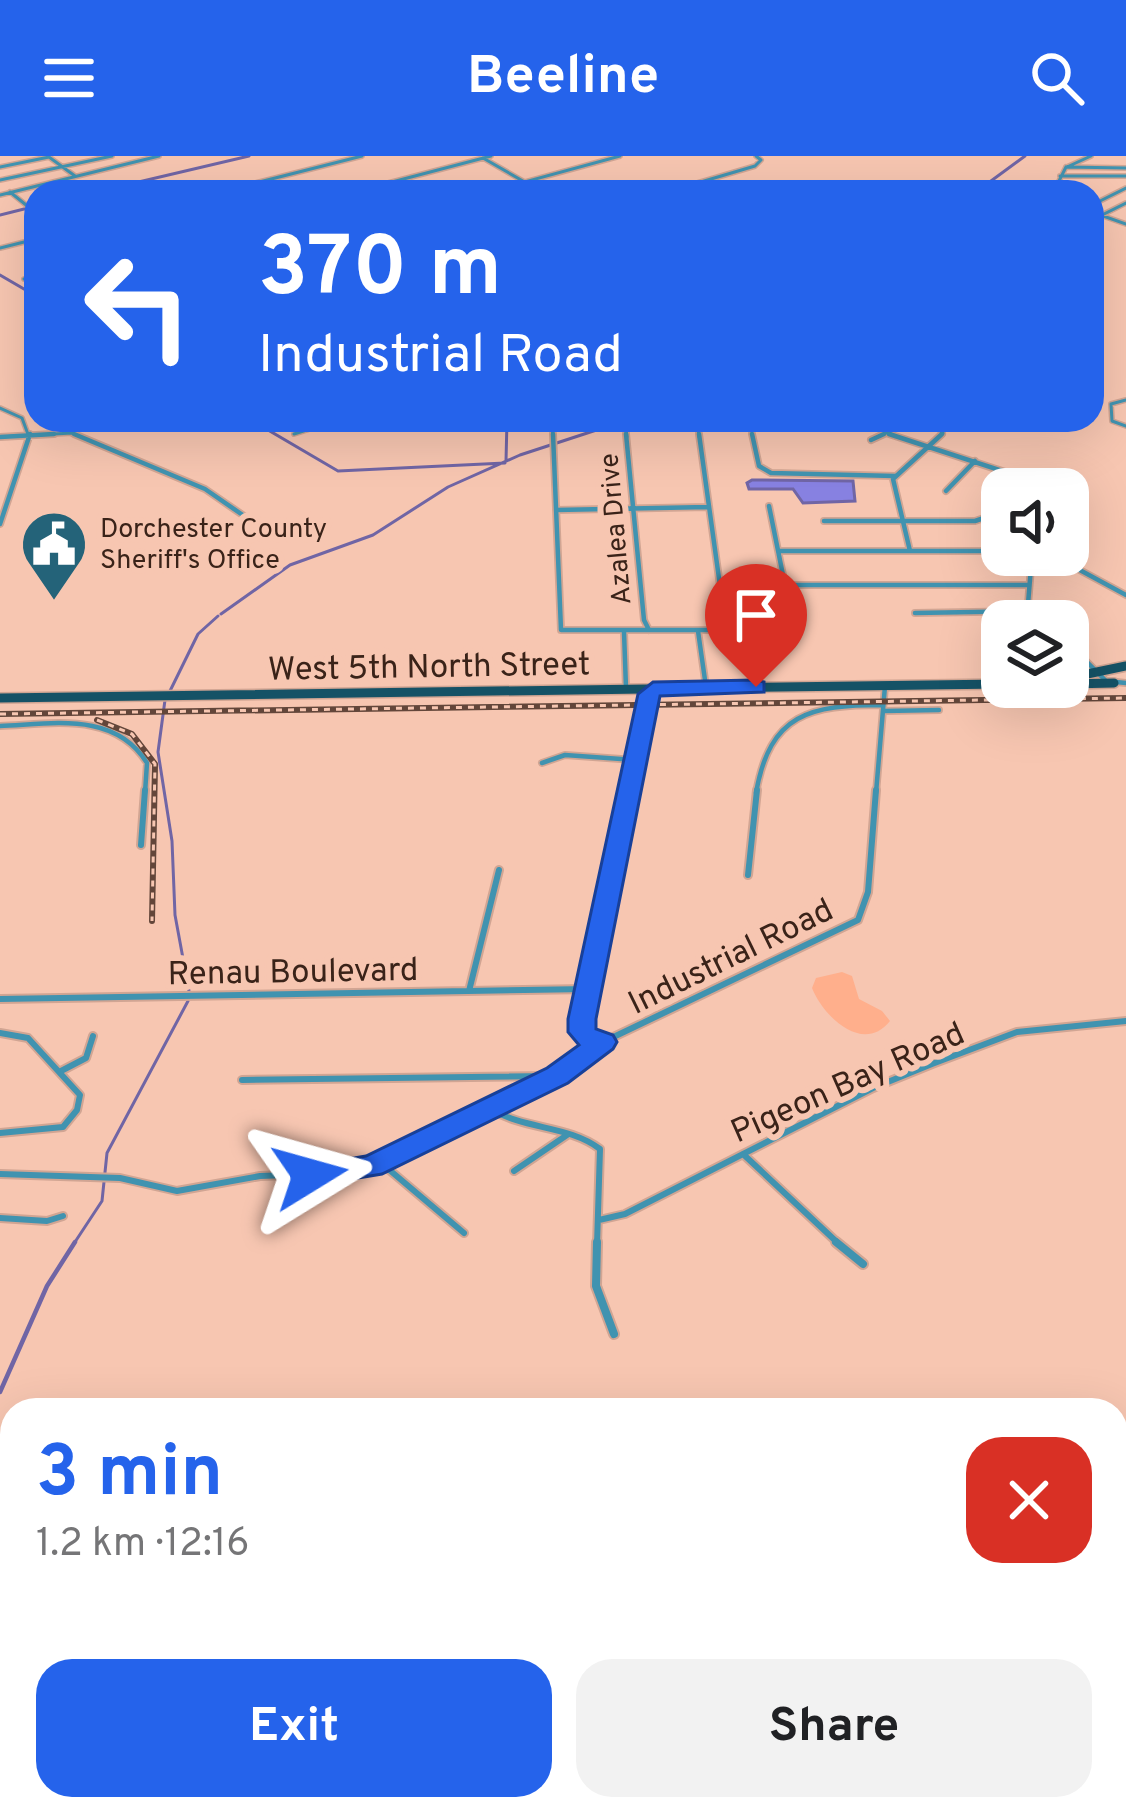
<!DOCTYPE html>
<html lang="en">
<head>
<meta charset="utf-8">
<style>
	:root { --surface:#fff; --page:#f2f2f2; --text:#202124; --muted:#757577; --accent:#2563eb }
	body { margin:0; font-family:Overpass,sans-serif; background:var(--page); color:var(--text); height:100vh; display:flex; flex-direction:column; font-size:45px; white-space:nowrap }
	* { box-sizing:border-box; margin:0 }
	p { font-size:39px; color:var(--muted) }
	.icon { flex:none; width:66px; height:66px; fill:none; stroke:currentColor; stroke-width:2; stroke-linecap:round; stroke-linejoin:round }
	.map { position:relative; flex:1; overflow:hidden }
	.drawer { position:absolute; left:0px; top:1242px; width:1128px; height:423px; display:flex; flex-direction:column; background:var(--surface); border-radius:36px 36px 0 0; box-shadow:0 12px 48px #0002 }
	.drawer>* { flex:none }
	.hud { position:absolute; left:24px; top:24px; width:1080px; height:252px; border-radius:36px; box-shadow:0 12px 48px #0002; background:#2563eb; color:#fff; overflow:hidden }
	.controls { position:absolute; left:981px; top:312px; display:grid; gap:24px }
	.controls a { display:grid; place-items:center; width:108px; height:108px; border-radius:24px; background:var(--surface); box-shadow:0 12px 48px #0002; font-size:60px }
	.pin { position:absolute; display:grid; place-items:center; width:102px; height:102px; color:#fff; margin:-123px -51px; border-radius:50% 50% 50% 0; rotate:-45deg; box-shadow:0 0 12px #0007 }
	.pin .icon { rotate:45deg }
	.me { position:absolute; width:132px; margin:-66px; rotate:82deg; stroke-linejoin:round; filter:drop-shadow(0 0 9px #0008) }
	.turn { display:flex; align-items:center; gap:42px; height:252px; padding:0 36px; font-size:54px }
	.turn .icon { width:156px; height:156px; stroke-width:2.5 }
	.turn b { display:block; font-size:84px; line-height:102px }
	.round { display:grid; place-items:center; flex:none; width:126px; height:126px; border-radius:36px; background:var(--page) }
	.headline { display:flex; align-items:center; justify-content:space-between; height:204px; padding:0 36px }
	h1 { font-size:72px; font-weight:700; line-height:90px; color:var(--accent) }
	.button { display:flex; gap:24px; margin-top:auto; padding:24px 36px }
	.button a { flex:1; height:138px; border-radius:36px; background:var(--accent); color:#fff; font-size:48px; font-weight:700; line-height:138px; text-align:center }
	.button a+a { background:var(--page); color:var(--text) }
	header { display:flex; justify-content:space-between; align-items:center; height:156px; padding:0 36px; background:var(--accent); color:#fff; font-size:54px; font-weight:700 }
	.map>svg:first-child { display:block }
</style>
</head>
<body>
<header><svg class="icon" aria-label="menu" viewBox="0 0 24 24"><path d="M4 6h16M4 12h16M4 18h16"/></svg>Beeline<svg class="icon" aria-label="search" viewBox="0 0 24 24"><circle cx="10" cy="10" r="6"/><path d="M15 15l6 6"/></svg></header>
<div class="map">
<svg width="1126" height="1664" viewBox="0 0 1126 1664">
	<rect width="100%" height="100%" fill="#f7c6b1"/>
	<!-- green -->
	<path fill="#ffaf8c" d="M842 816 852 820 859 843 882 855 890 865C863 899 823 860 812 832L816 822Z"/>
	<!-- water -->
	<path fill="#8781e1" stroke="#7065a5" stroke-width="3" d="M752 324 853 325 855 345 803 347 793 333H749L747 327Z"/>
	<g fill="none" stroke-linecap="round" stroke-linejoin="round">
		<!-- stream-far1 -->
		<path stroke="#7065a5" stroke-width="3" d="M96 36 249 0
			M976 36 1025 0
			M0 59 36 50
			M0 119 36 140
			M251 264 338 315 505 307
			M506 305 507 264
			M221 458 290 409 373 379 448 331 520 299 624 265
			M169 537 198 478 218 460
			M165 544 158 596 172 685 175 759 189 835
			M73 1089 102 1045 107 997 188 845"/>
		<!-- stream -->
		<path stroke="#7065a5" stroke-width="4.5" d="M0 1236 47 1130 75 1086
			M0 1280 12 1279"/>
		<!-- minor-far3 casing -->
		<g stroke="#d1a593" stroke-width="6">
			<path id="minor-far3" d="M483 2 542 36
				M0 11 49 1 75 20
				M1066 11 1126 12
				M1067 11 1091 0
				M1060 20H1126
				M0 24 112 0
				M10 36 36 57
				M220 36 362 0
				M354 36 491 0
				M488 36 620 0
				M667 36 755 10 761 4 756 0
				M1061 36 1058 27 1066 11
				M0 39 159 0
				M1092 49 1126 32
				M1092 56 1126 68
				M1092 64 1126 47
				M0 92 36 83
				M24 123 36 119
				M1092 124 1098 137 1092 141
				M1126 244 1111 248 1112 265 1126 270
				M0 252 22 262 29 281
				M552 264 553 281
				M625 264 627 281
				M697 264 699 281
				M862 264 898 281
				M927 264 943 277 939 281
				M294 278 338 264
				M0 281 72 277 81 281
				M877 281 886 277"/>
		</g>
		<!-- minor-far2 casing -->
		<g stroke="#d1a593" stroke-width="8">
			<path id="minor-far2" d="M74 278 205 333 247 362
				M553 278 561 474H758
				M626 278 644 464 649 474
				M699 278 726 473
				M752 278 759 310 771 317 895 320
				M889 278 1057 333
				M0 281 54 278
				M871 284 884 278
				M946 335 975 305
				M769 350 785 429
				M556 354 708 351
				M824 365H975L993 359 1001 342
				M0 368 30 278
				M779 395H1002
				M910 395 893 323 942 278
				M1032 399 1028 448 1036 465
				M1065 406 1126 439
				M720 429H1029
				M915 457 1028 455
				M698 475 706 531
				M624 476 626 532
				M1068 487 1106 525 1126 527
				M884 555 939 554
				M0 570C53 568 115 555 147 607L145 637
				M542 607 565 599 635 604
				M630 637 653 533
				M756 637C770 557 810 549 883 549
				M876 637 885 530"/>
		</g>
		<!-- minor-far1 casing -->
		<g stroke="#d1a593" stroke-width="10">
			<path id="minor-far1" d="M631 634 583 853 582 876 603 886 858 764 868 736 876 634
				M141 689 145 634
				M748 719 757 634
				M469 835 499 714
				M0 843 588 833
				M0 877 28 882 80 939 77 954 63 971 0 977
				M61 915 86 902 93 880
				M242 924 554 920
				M491 953C525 974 568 969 600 993L597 1089
				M743 998 840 1089
				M380 1006 464 1077
				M514 1015 567 979
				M0 1018 120 1022 177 1035 260 1020 347 1017 380 1006 557 920 603 886
				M0 1062 47 1065 63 1060
				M599 1064 625 1058 873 932 932 908 1017 876 1126 865"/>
		</g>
		<!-- minor casing -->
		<g stroke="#d1a593" stroke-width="12">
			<path id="minor" d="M597 1086 596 1130 614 1178
				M836 1086 863 1108
				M637 1653 652 1664
				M228 1664 230 1653
				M722 1664 732 1653"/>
		</g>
		<!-- primary casing -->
		<g stroke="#d1a593" stroke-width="12">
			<path id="primary" d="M1068 522 1126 510
				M1068 528 1114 527
				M0 542 1002 528"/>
		</g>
		<!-- minor-far3 -->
		<use href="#minor-far3" stroke="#4093b0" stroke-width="3"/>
		<!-- minor-far2 -->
		<use href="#minor-far2" stroke="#4093b0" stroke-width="4.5"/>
		<!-- minor-far1 -->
		<use href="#minor-far1" stroke="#4093b0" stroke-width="6"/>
		<!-- minor -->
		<use href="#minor" stroke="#4093b0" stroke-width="8"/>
		<!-- primary -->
		<use href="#primary" stroke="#155266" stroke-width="9"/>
		<!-- rail casing -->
		<g stroke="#63463a" stroke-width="6">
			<path id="rail" d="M0 558 1126 542
				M97 564 132 578 155 608 152 765"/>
		</g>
		<!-- rail -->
		<use href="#rail" stroke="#f7c6b1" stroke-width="3" stroke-dasharray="6" stroke-linecap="butt"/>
	</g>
	<!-- route -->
	<path fill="#2563eb" stroke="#184099" stroke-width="3" d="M756 524 764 526V536L660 540 596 863V873L613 879 617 886 613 893 568 927 382 1018 310 1030 300 1027 295 1019 300 1011 366 1000 547 912 579 889 568 876V863L638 538 653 526Z"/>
	<!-- icons -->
	<defs>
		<g id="civic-pin" transform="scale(3.45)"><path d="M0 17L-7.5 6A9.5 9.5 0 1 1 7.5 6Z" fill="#246379" stroke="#f7c6b1"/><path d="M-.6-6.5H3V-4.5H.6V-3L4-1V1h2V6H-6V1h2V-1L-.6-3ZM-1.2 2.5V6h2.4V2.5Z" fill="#fff"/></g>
	</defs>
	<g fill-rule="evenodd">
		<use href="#civic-pin" x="54" y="388"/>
	</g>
	<g text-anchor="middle" stroke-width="12" stroke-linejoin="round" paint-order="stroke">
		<!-- far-poi labels -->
		<g font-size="27" fill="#3a2319" stroke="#f7c6b1" text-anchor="start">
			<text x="100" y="381">Dorchester County<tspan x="100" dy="31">Sheriff's Office</tspan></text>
		</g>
		<!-- far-street labels -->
		<g font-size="27" fill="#3a2319" stroke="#f7c6b1">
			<text transform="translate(615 373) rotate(-95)" y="9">Azalea Drive</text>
		</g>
		<!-- street labels -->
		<g font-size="33" fill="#3a2319" stroke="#f7c6b1">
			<text transform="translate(429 509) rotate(-1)" y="12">West 5th North Street</text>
			<text transform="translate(730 799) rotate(-26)" y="12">Industrial Road</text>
			<text transform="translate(293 814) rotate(-1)" y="12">Renau Boulevard</text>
			<text transform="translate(847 925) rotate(-24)" y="12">Pigeon Bay Road</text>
		</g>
	</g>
</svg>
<div class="controls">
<a><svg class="icon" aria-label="sound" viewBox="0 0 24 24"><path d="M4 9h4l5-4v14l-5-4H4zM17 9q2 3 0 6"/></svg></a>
<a><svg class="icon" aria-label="layers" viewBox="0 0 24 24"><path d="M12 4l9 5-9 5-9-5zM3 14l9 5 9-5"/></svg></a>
</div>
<div class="pin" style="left:756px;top:531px;background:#d93025"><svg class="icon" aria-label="arrive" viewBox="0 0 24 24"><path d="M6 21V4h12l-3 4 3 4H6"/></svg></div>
<svg class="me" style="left:310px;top:1019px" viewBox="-20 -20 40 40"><path d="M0-17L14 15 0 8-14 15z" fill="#2563eb" stroke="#fff" stroke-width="4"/></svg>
<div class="hud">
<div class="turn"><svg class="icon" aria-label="left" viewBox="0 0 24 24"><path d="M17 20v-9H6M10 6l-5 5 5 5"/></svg><div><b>370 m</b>Industrial Road</div></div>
</div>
<section class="drawer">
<div class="headline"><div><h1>3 min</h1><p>1.2 km · 12:16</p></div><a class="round" style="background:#d93025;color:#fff"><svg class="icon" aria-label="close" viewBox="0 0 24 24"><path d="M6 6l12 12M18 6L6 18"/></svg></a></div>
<div class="button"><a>Exit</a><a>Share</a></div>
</section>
</div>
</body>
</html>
